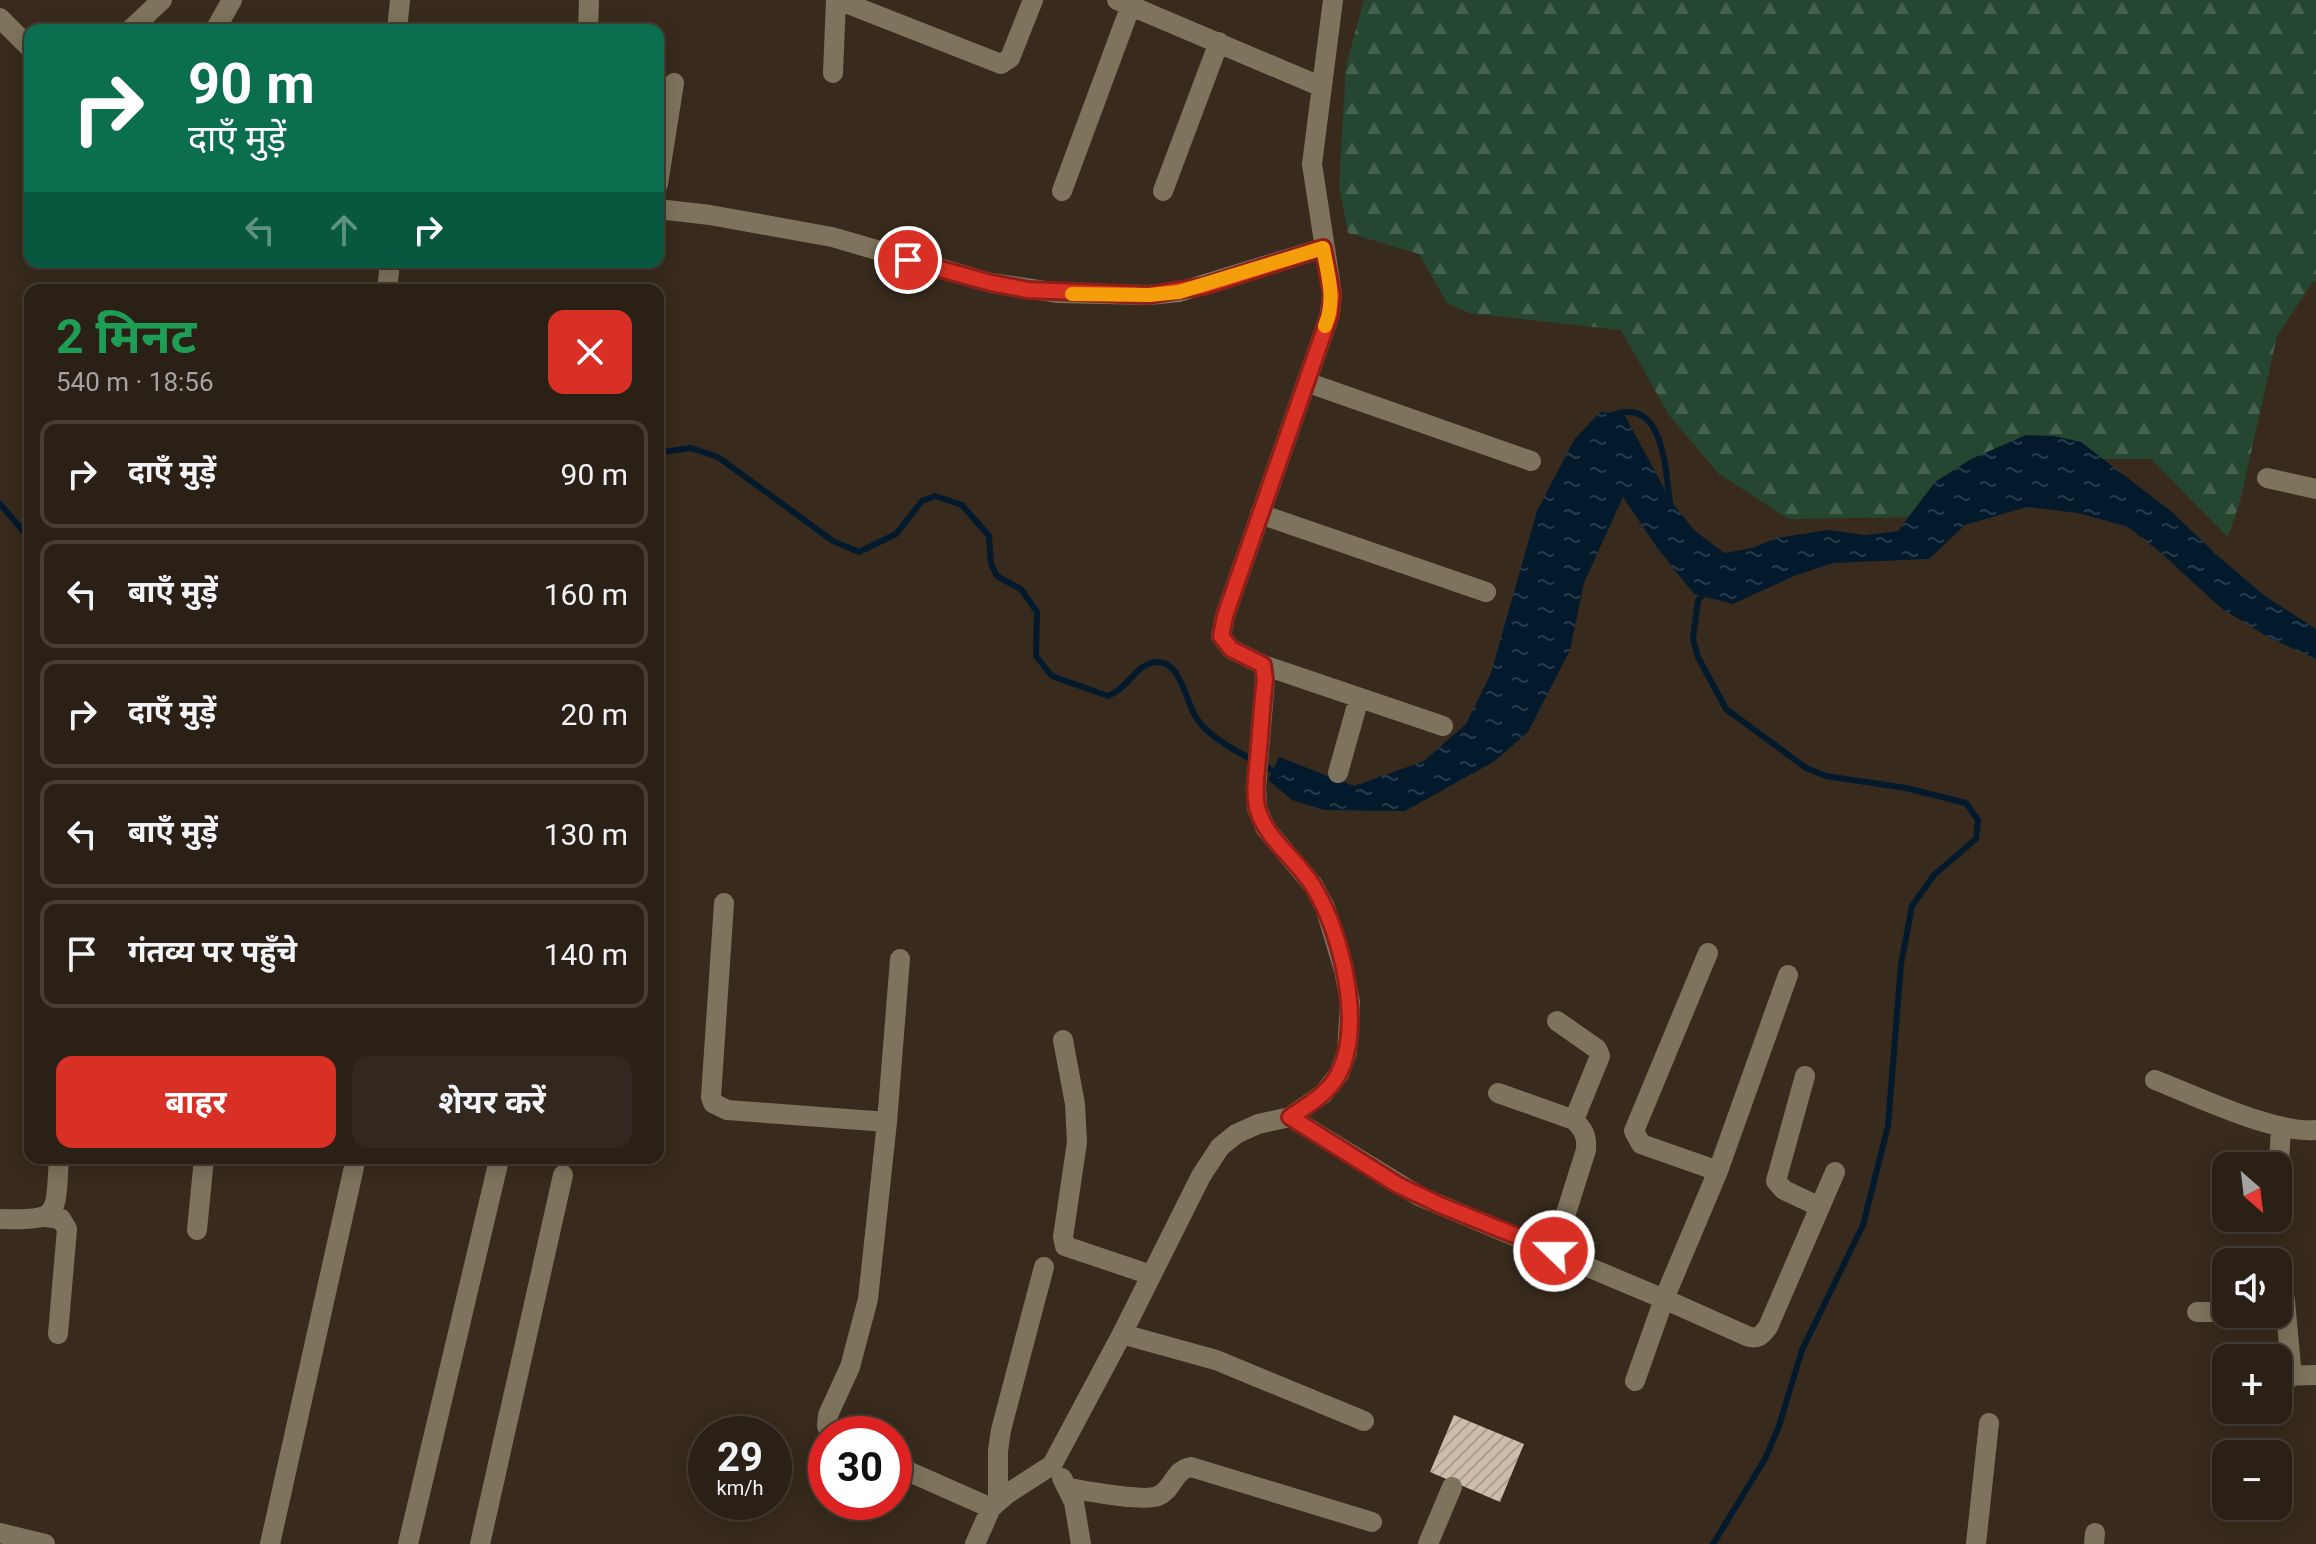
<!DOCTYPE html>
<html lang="hi">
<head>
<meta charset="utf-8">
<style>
	:root { --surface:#2a2016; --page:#32281f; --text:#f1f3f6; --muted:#a5a3a1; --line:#463e35; --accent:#d93025 }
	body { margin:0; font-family:Roboto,"Noto Sans Devanagari",sans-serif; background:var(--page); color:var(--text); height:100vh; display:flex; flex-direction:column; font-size:30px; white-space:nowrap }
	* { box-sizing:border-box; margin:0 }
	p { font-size:26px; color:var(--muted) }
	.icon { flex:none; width:44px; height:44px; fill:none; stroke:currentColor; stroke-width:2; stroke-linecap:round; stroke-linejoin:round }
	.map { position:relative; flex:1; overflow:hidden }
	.details { position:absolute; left:24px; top:284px; width:640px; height:880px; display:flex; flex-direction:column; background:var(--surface); border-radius:16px; box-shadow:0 4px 20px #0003,0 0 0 2px var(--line) }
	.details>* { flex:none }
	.hud { position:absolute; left:24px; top:24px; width:640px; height:244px; border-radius:16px; box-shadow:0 4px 20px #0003,0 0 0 2px var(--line); background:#0b6e4f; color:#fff; overflow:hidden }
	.needle { width:52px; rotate:152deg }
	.fabs { position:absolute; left:2212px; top:1152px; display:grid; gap:16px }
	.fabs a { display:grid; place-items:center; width:80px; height:80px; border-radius:16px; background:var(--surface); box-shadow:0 4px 20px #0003,0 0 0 2px var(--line); font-size:40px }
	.speed { position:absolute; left:688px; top:1416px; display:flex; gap:16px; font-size:40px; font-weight:700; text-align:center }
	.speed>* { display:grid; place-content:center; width:104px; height:104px; border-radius:50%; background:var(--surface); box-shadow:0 4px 20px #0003,0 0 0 2px var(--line); line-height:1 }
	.speed small { font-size:20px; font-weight:400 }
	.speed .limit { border:12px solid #d22; background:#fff; color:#111 }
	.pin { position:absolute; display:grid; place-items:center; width:68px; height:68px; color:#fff; margin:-34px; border:4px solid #fff; border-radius:50%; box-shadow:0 2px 8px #0007 }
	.me { position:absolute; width:88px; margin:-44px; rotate:292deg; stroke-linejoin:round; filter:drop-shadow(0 0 6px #0008) }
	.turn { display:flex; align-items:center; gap:28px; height:168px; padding:0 32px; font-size:36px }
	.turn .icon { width:104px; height:104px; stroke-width:2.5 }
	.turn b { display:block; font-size:56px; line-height:68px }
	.lanes { display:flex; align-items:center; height:76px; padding:0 32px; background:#0003; justify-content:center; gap:40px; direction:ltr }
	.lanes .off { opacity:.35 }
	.round { display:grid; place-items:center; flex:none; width:84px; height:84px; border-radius:16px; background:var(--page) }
	.overview { display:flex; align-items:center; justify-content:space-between; height:136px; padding:0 32px }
	h1 { font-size:48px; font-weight:700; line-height:60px; color:#1e9e55 }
	.primary-button { display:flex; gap:16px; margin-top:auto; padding:16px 32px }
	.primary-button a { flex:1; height:92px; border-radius:16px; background:var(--accent); color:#fff; font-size:32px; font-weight:700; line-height:92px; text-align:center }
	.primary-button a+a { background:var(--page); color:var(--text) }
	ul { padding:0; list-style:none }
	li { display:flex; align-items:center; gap:24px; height:108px; margin:0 16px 12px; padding:0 16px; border:4px solid var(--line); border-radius:16px }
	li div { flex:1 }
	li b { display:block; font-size:30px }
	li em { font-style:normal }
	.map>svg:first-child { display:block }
</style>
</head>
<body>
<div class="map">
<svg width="2316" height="1544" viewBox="0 0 2316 1544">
	<defs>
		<pattern id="forest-firs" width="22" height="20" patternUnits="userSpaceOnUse" patternTransform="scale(2)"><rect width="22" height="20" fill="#254732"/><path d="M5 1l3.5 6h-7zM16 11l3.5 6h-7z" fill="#45624f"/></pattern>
		<pattern id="water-ripples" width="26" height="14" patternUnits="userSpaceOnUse" patternTransform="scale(2)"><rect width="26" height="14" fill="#031a2d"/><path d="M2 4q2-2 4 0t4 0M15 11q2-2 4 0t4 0" fill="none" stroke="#283b4b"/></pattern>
		<pattern id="building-hatch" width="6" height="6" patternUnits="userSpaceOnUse" patternTransform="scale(2)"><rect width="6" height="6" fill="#cdbcaa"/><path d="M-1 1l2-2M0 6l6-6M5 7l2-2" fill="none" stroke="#ac9e90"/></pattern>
	</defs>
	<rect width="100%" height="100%" fill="#382b1d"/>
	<!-- forest -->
	<path fill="url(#forest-firs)" d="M1364 0H2316V281L2312 283 2277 336 2240 501 2228 537 2151 459H2088L1919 517 1789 519 1719 474 1669 415 1621 330 1469 313 1447 303 1419 254 1348 233 1339 186 1346 66Z"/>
	<!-- water -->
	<path fill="url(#water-ripples)" d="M1600 412 1624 414 1671 501 1694 530 1724 553 1753 548 1776 538 1828 530 1865 535 1898 531 1935 482 1971 459 2026 435 2055 436 2081 442 2172 512 2220 558 2265 596 2316 629V659L2268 637 2222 609 2160 552 2128 527 2078 513 2027 507 1965 525 1929 559 1833 563 1794 576 1733 604 1694 594 1658 549 1623 497 1584 583 1570 650 1528 732 1495 761 1405 811 1324 810 1292 800 1268 780 1279 757 1354 786 1424 761 1466 724 1491 673 1537 511 1574 440Z"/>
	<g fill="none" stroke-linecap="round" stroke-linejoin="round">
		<!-- stream -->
		<path stroke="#031a2d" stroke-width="6" d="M1610 416C1664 394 1665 468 1670 503
			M658 456 663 452 691 448 718 457 833 541 859 552 896 534 922 501 935 496 962 505 989 536 991 564 997 576 1021 589 1037 612 1036 656 1052 676 1108 696C1128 688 1135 667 1151 663 1181 655 1185 702 1197 719 1212 742 1256 761 1279 774
			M0 504 30 539
			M1707 591 1698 600 1693 639 1698 657 1726 709 1806 768 1826 776 1906 788 1966 803 1978 820 1976 839 1934 875 1912 906 1901 964 1888 1126 1863 1225 1802 1350 1779 1426 1765 1459 1713 1544"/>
	</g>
	<!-- building -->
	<path fill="url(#building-hatch)" d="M1454 1415 1524 1444 1500 1502 1430 1472Z"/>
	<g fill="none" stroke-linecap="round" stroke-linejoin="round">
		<!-- minor -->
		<path stroke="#7e745d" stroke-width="20" d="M838 0 1001 64 1010 58 1033 0
			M1117 0 1322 87
			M0 18 30 48
			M130 30 162 0
			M215 30 232 0
			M397 30 400 0
			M588 30 589 0
			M833 73 836 0
			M658 184 674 83
			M1062 191 1131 5
			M1163 191 1219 42
			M658 209 710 215 832 237 991 283 1059 293 1149 295 1179 292 1323 248
			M387 290 390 262
			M1306 382 1531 461
			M2267 478 2316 489
			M1260 514 1486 592
			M1263 665 1443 726
			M1338 773 1359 698
			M724 903 711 1097 713 1103 727 1110 887 1122
			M1708 953 1634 1131 1641 1144 1718 1171
			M1557 1021 1597 1049 1600 1056 1574 1120
			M1063 1040 1075 1104 1077 1142 1063 1237 1065 1246 1151 1275
			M1805 1076 1776 1181 1784 1190 1820 1207
			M2155 1080C2196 1096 2274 1134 2316 1130
			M1498 1093 1574 1120C1584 1130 1587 1136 1586 1150L1554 1251
			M1290 1117 1419 1196 1664 1299 1718 1171 1788 975
			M2278 1180 2281 1127
			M45 1217 61 1219 67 1229 58 1334
			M0 1219C62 1221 55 1215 59 1158
			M2276 1221V1218
			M197 1230 204 1158
			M2278 1273 2285 1301 2292 1377
			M2197 1312H2226
			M1122 1334 1216 1360 1364 1421
			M2280 1376 2316 1375
			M1635 1381 1664 1299 1747 1336C1758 1340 1762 1335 1768 1327L1835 1172
			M831 1434 827 1426 828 1415 850 1367 868 1299 887 1122 900 959
			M894 1465 991 1508
			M1062 1478 1074 1502 1081 1544
			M1068 1488C1087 1491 1144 1502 1158 1496 1174 1489 1173 1470 1191 1467L1372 1522
			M998 1502V1451L1001 1430 1044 1267
			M0 1533 45 1544
			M270 1544 356 1158
			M408 1544 498 1164
			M480 1544 563 1175
			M975 1544 991 1508 1007 1494 1052 1465 1122 1334 1201 1176 1220 1147 1236 1134 1258 1124 1290 1117 1323 1094 1339 1074 1347 1052 1350 1002 1344 970 1325 907 1313 885 1266 829 1257 808 1256 787 1265 680 1263 665 1231 649 1221 636 1225 616 1330 314 1332 294 1312 164 1333 0
			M1428 1544 1452 1487
			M1976 1544 1989 1423
			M2094 1544 2095 1533"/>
	</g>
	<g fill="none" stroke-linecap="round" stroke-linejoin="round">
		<!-- route casing -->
		<g stroke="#8d1f18" stroke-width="20">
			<path id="route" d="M908 260 991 283 1028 290 1149 295 1204 286 1323 248 1332 294 1330 314 1225 616 1221 636 1231 649 1263 665 1265 680C1262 702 1261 725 1259 747 1258 766 1253 788 1257 807 1265 839 1297 859 1313 886 1341 930 1364 1024 1339 1073 1329 1093 1308 1105 1290 1117L1398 1185 1440 1205 1554 1251"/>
		</g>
		<!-- route -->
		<use href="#route" stroke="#d93025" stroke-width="14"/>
		<!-- slow -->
		<path stroke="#f59e0b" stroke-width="14" d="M1072 294 1149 295 1179 292 1323 248C1328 275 1336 300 1325 326"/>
	</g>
</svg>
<div class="fabs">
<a><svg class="needle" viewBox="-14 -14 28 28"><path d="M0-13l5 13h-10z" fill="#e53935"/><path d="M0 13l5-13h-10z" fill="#a5a3a1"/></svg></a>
<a><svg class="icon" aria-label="sound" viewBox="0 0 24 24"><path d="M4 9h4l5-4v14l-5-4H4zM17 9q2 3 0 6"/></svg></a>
<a>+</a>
<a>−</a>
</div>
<div class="speed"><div>29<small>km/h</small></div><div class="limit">30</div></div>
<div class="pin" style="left:908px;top:260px;background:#d93025"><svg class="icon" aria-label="arrive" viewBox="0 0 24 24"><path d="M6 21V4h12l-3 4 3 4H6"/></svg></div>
<svg class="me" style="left:1554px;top:1251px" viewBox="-20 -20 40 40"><circle r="17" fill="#d93025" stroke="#fff" stroke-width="3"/><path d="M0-11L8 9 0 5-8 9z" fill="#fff"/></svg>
<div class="hud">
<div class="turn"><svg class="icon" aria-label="right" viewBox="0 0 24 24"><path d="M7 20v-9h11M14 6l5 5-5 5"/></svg><div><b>90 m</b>दाएँ मुड़ें</div></div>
<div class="lanes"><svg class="icon off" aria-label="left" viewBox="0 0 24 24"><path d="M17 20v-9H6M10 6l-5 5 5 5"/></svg><svg class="icon off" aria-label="ahead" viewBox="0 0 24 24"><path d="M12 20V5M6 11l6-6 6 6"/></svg><svg class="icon" aria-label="right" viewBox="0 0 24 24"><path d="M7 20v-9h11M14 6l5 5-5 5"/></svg></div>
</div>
<section class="details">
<div class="overview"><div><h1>2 मिनट</h1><p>540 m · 18:56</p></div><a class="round" style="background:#d93025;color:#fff"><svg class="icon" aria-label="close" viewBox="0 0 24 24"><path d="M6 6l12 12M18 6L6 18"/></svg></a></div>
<ul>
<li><svg class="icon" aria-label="right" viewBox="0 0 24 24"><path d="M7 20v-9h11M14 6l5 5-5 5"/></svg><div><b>दाएँ मुड़ें</b></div><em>90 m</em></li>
<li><svg class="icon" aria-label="left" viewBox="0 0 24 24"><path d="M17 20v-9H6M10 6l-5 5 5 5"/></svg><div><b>बाएँ मुड़ें</b></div><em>160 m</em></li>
<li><svg class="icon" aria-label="right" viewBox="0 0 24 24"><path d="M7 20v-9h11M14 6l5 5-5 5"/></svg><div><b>दाएँ मुड़ें</b></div><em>20 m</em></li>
<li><svg class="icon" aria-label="left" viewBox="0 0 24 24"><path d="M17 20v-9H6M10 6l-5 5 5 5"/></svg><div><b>बाएँ मुड़ें</b></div><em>130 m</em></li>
<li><svg class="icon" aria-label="arrive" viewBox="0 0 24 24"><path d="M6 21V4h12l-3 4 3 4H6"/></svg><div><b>गंतव्य पर पहुँचे</b></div><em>140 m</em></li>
</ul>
<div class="primary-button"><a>बाहर</a><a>शेयर करें</a></div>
</section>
</div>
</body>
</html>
